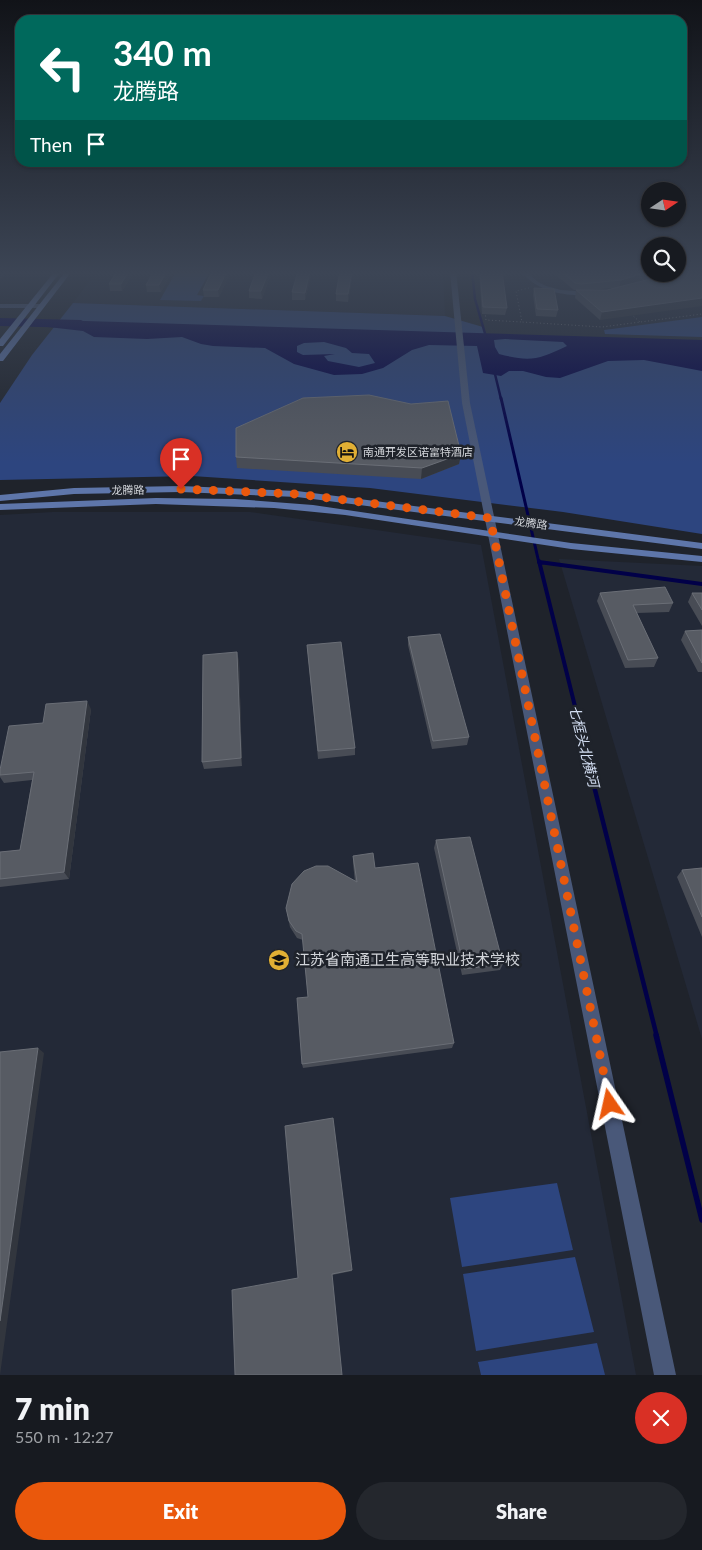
<!DOCTYPE html>
<html lang="en">
<head>
<meta charset="utf-8">
<style>
	:root { --surface:#171a20; --page:#24272d; --text:#f1f3f6; --muted:#9ea1a5; --line:#36383e; --accent:#ea580c }
	body { margin:0; font-family:Lato,"Noto Sans SC",sans-serif; background:var(--page); color:var(--text); height:100vh; display:flex; flex-direction:column; font-size:19px; white-space:nowrap }
	* { box-sizing:border-box; margin:0 }
	p { font-size:16px; color:var(--muted) }
	.icon { flex:none; width:28px; height:28px; fill:none; stroke:currentColor; stroke-width:2; stroke-linecap:round; stroke-linejoin:round }
	.map { position:relative; height:1375px; overflow:hidden }
	.drawer { display:flex; flex-direction:column; background:var(--surface); flex:1 }
	.drawer>* { flex:none }
	.banner { position:absolute; left:15px; top:15px; width:672px; height:152px; border-radius:15px; box-shadow:0 1px 4px #0004,0 0 0 1px var(--line); background:#00695c; color:#fff; overflow:hidden }
	.needle { width:32px; rotate:77deg }
	.buttons { position:absolute; left:641px; top:182px; display:grid; gap:10px }
	.buttons a { display:grid; place-items:center; width:45px; height:45px; border-radius:50%; background:var(--surface); box-shadow:0 1px 4px #0004,0 0 0 1px var(--line); font-size:25px }
	.pin { position:absolute; display:grid; place-items:center; width:42px; height:42px; color:#fff; margin:-51px -21px; border-radius:50% 50% 50% 0; rotate:-45deg; box-shadow:0 0 5px #0007 }
	.pin .icon { rotate:45deg }
	.me { position:absolute; width:55px; margin:-28px; rotate:349deg; stroke-linejoin:round; filter:drop-shadow(0 0 4px #0008) }
	.turn { display:flex; align-items:center; gap:18px; height:105px; padding:0 15px; font-size:22px }
	.turn .icon { width:65px; height:65px; stroke-width:2.5 }
	.turn b { display:block; font-size:35px; line-height:42px }
	.then { display:flex; align-items:center; height:48px; padding:0 15px; background:#0003; gap:10px; font-size:19px }
	.round { display:grid; place-items:center; flex:none; width:52px; height:52px; border-radius:26px; background:var(--page) }
	.overview { display:flex; align-items:center; justify-content:space-between; height:85px; padding:0 15px }
	h1 { font-size:30px; font-weight:800; line-height:38px }
	.button { display:flex; gap:10px; margin-top:auto; padding:10px 15px }
	.button a { flex:1; height:58px; border-radius:30px; background:var(--accent); color:#fff; font-size:20px; font-weight:800; line-height:58px; text-align:center }
	.button a+a { background:var(--page); color:var(--text) }
	.map>svg:first-child { display:block }
</style>
</head>
<body>
<div class="map">
<svg width="702" height="1375" viewBox="0 0 702 1375">
	<rect width="100%" height="100%" fill="#1f232b"/>
	<!-- built -->
	<path fill="#232937" d="M97 271H443L445 316 73 303Z
		M472 271H650V274H678L702 271V342L486 335 475 299Z
		M53 512H250L481 545 636 1375H0V515Z
		M559 559 702 566V1039Z"/>
	<!-- green -->
	<path fill="#2d457f" d="M176 272 209 273 197 295 204 296 201 301 160 300Z
		M73 303 445 316 483 327 486 335 702 342V534L563 512 370 488 192 476 0 480V403L32 355Z
		M702 317V337L605 334 604 330Z
		M557 1183 573 1250 462 1267 450 1198Z
		M575 1257 594 1332 476 1351 463 1274Z
		M597 1343 605 1375H481L478 1362Z"/>
	<!-- water -->
	<path fill="#010048" fill-rule="evenodd" d="M53 320 702 340V371L644 360 608 361 560 378 546 377 523 371H509L501 376 483 373 477 346 429 345 412 350 383 368 362 374 334 375 294 364 265 348 213 346 201 344 182 337 147 339 94 337 83 331 48 327ZM505 339 563 342 567 346C538 360 530 362 499 354L495 347 494 340ZM324 342 346 348 352 353 369 354 375 363 359 367 328 361 324 356 335 354 303 355 297 352V346L304 343Z"/>
	<g fill="none" stroke-linecap="round" stroke-linejoin="round">
		<!-- stream-far4 -->
		<path stroke="#010048" stroke-width="2.5" d="M472 271 475 299 486 337
			M494 370 501 399"/>
		<!-- stream-far3 -->
		<path stroke="#010048" stroke-width="3" d="M501 398 539 563
			M539 562 543 563"/>
		<!-- stream-far2 -->
		<path stroke="#010048" stroke-width="4" d="M539 561 591 771
			M539 562 702 584"/>
		<!-- stream-far1 -->
		<path stroke="#010048" stroke-width="4.5" d="M590 770 657 1037"/>
		<!-- stream -->
		<path stroke="#010048" stroke-width="5.5" d="M656 1035 702 1220"/>
		<!-- river -->
		<path fill="#010048" fill-rule="evenodd" d="M0 318 81 320 88 324 81 328 0 326Z"/>
		<!-- path -->
		<path stroke="#72767c" stroke-width="1" stroke-dasharray="1 2.5" stroke-linecap="butt" d="M529 288 516 291 522 322 602 327 702 314
			M485 312 486 320 522 322
			M631 314 640 322"/>
		<!-- minor -->
		<path fill="#495879" fill-rule="evenodd" d="M520 271H526L538 282 546 286 561 290 588 292 591 294C586 296 581 296 575 295 554 294 535 288 520 271Z
			M0 304H42L45 306 42 308H0Z"/>
		<!-- tertiary -->
		<path fill="#495879" fill-rule="evenodd" d="M450 271H456L470 403 676 1375H654L462 403Z"/>
		<!-- secondary -->
		<path fill="#5e76aa" fill-rule="evenodd" d="M55 271H61L3 346H0V339Z
			M66 271H72L3 361H0V354Z
			M181 486 297 491 702 543V549L297 497 181 492 74 494 0 501V495L74 488Z
			M156 498 235 499 313 505 571 543 702 556V562L571 549 345 515 274 508 156 504 0 510V504Z"/>
	</g>
	<!-- wall -->
	<path fill="#484c55" fill-rule="evenodd" d="M117 271H135L122 291H110L109 284Z
		M154 271H172L161 292H147L146 285Z
		M212 271H231L219 297H204L203 290Z
		M272 271 262 299 249 298V291Z
		M298 271H312L305 300H292V292Z
		M353 271 348 302 336 301V294Z
		M479 271H502L507 308 505 315 482 314Z
		M551 271H650V274H678V271H702V275L600 320 575 298 576 290H574ZM653 278 627 285 645 279ZM614 288 607 290H588Z
		M534 288 558 310 556 317 536 316 533 295Z
		M461 454 459 464 421 479 237 468 236 457Z
		M600 593 673 603 669 612 637 613 658 658 654 667 625 668 597 601Z
		M692 593H702V626L688 602Z
		M702 630V672H698L681 640 685 631Z
		M408 637 469 737 467 745 432 749 408 645Z
		M307 645 355 748V755L318 759Z
		M239 660 242 766 204 769 202 762Z
		M91 709 69 879 0 887V852L20 850 32 780 4 783 0 777V770L43 723Z
		M436 840 503 964 500 970 462 975 434 848Z
		M353 856 375 868 454 1043 452 1048 303 1068 302 1064 308 997 303 940 297 938 290 927 286 908 355 882 353 863Z
		M702 868V937L677 877 682 870Z
		M352 1270V1271L332 1275 298 1278Z"/>
	<!-- shaded-wall -->
	<path fill="#32363e" d="M0 271H8L0 280Z
		M129 271H135L122 291 121 284Z
		M167 271H172L161 292 159 285Z
		M227 271H231L219 297 218 290Z
		M269 271H272L262 299 261 291Z
		M310 271H312L305 300V293Z
		M352 271H353L348 302V294Z
		M647 272 645 279 619 288 621 280Z
		M702 298V306L600 320 602 312Z
		M461 454 459 464 421 479 422 468Z
		M237 652 239 660 242 766 241 758Z
		M87 701 91 709 69 879 64 872Z
		M38 1048 44 1053 0 1375V1321Z"/>
	<!-- building -->
	<path fill="#575b63" stroke="#6a6e76" d="M117 271H129L121 284H109Z
		M154 271H167L159 285H146Z
		M212 271H227L218 290H203Z
		M256 271H269L261 291H249Z
		M298 271H310L305 293 292 292Z
		M340 271H352L348 294H336Z
		M480 271H502L507 308 483 307Z
		M561 271H650V272H647L621 280 581 284 575 283Z
		M702 275V298L602 312 576 290H607L654 278Z
		M534 288 554 289 558 310 537 309Z
		M369 395 411 404 448 401 461 454 422 468 236 457V428L303 398Z
		M665 587 673 603 633 605 658 658 628 660 600 593Z
		M692 593H702V610Z
		M702 630V663L685 631Z
		M440 634 469 737 433 741 408 637Z
		M341 642 355 748 318 751 307 645Z
		M237 652 241 758 202 762 203 655Z
		M87 701 64 872 0 879V852L20 850 34 772 0 775V770L9 726 43 723 46 704Z
		M470 837 503 964 464 969 436 840Z
		M373 853 375 868 418 863 454 1043 302 1064 297 998 308 997 302 934 296 931 289 921 286 908 292 884 304 871 316 866H328L357 882 353 856Z
		M702 868V917L682 870Z
		M38 1048 0 1321V1052Z
		M333 1118 352 1270 332 1274 342 1375H235L232 1290 298 1278 285 1126Z"/>
	<!-- sky -->
	<linearGradient id="sky" x2="0" y2="1"><stop stop-color="#111318"/><stop offset="0.59" stop-color="#3c4555"/><stop offset="1" stop-color="#3c4555" stop-opacity="0"/></linearGradient>
	<rect width="702" height="463" fill="url(#sky)"/>
	<g fill="none" stroke-linecap="round" stroke-linejoin="round">
		<!-- route -->
		<path stroke="#ea580c" stroke-width="9" stroke-dasharray="0 16.2" d="M181 489 297 494 490 518 610 1104"/>
	</g>
	<!-- icons -->
	<defs>
		<g id="hotel-disc" transform="scale(1.125)"><circle r="9.5" fill="#e1af34" stroke="#1f232b"/><path d="M-6-4.5h1.5V1H6V5H4.5V3h-9V5H-6ZM-4 0a1.8 1.8 0 1 1 3.6 0ZM.5 0V-2.5h3Q6-2.5 6 0Z" fill="#111"/></g>
		<g id="school-disc" transform="scale(1.125)"><circle r="9.5" fill="#e1af34" stroke="#1f232b"/><path d="M0-5L7-2L0 1L-7-2ZM-4 1L0 2.5L4 1V4Q0 6-4 4Z" fill="#111"/></g>
	</defs>
	<g fill-rule="evenodd">
		<use href="#hotel-disc" x="347" y="452"/>
		<use href="#school-disc" x="279" y="960"/>
	</g>
	<g text-anchor="middle" stroke-width="5" stroke-linejoin="round" paint-order="stroke">
		<!-- far-poi labels -->
		<g font-size="11" fill="#d2d5da" stroke="#1f232b" text-anchor="start">
			<text x="363" y="456">南通开发区诺富特酒店</text>
		</g>
		<!-- far-street labels -->
		<g font-size="11" fill="#d2d5da" stroke="#1f232b">
			<text transform="translate(128 490) rotate(-1)" y="4">龙腾路</text>
			<text transform="translate(531 523) rotate(8)" y="4">龙腾路</text>
		</g>
		<!-- water labels -->
		<g font-size="14" font-style="italic" fill="#d3def3" stroke="#1f232b">
			<text transform="translate(584 746) rotate(76)" y="5">七框头北横河</text>
		</g>
		<!-- near-poi labels -->
		<g font-size="15" fill="#d2d5da" stroke="#1f232b" text-anchor="start">
			<text x="295" y="965">江苏省南通卫生高等职业技术学校</text>
		</g>
	</g>
</svg>
<div class="buttons">
<a><svg class="needle" viewBox="-14 -14 28 28"><path d="M0-13l5 13h-10z" fill="#e53935"/><path d="M0 13l5-13h-10z" fill="#9ea1a5"/></svg></a>
<a><svg class="icon" aria-label="search" viewBox="0 0 24 24"><circle cx="10" cy="10" r="6"/><path d="M15 15l6 6"/></svg></a>
</div>
<div class="pin" style="left:181px;top:489px;background:#d93025"><svg class="icon" aria-label="arrive" viewBox="0 0 24 24"><path d="M6 21V4h12l-3 4 3 4H6"/></svg></div>
<svg class="me" style="left:610px;top:1104px" viewBox="-20 -20 40 40"><path d="M0-17L14 15 0 8-14 15z" fill="#ea580c" stroke="#fff" stroke-width="4"/></svg>
<div class="banner">
<div class="turn"><svg class="icon" aria-label="left" viewBox="0 0 24 24"><path d="M17 20v-9H6M10 6l-5 5 5 5"/></svg><div><b>340 m</b>龙腾路</div></div>
<div class="then">Then<svg class="icon" aria-label="arrive" viewBox="0 0 24 24"><path d="M6 21V4h12l-3 4 3 4H6"/></svg></div>
</div>
</div>
<section class="drawer">
<div class="overview"><div><h1>7 min</h1><p>550 m · 12:27</p></div><a class="round" style="background:#d93025;color:#fff"><svg class="icon" aria-label="close" viewBox="0 0 24 24"><path d="M6 6l12 12M18 6L6 18"/></svg></a></div>
<div class="button"><a>Exit</a><a>Share</a></div>
</section>
</body>
</html>
